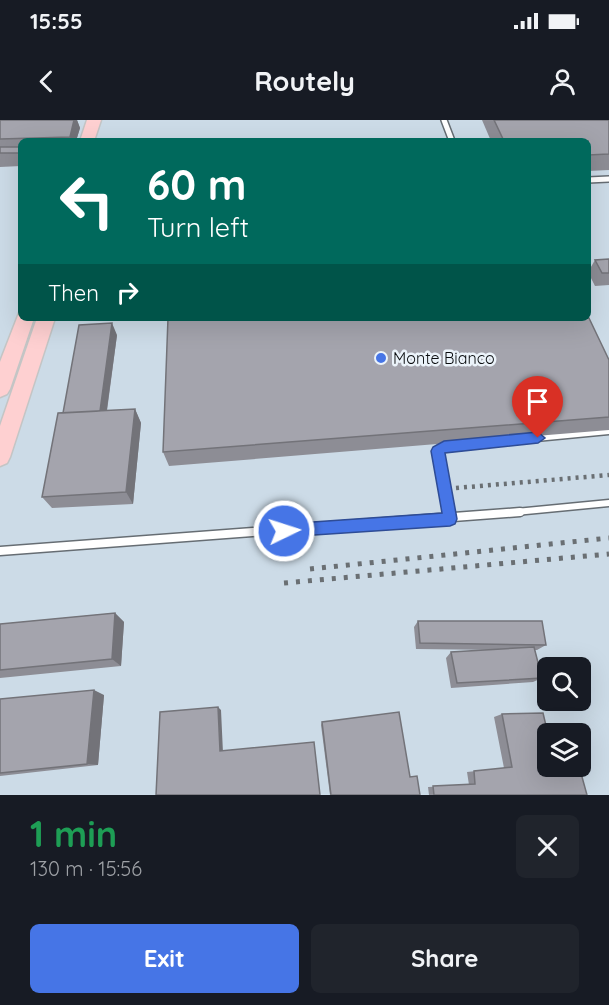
<!DOCTYPE html>
<html lang="en">
<head>
<meta charset="utf-8">
<style>
	:root { --surface:#171b24; --page:#20242c; --text:#f1f3f6; --muted:#9ea1a6; --accent:#4675e6 }
	body { margin:0; font-family:Quicksand,sans-serif; background:var(--page); color:var(--text); height:100vh; display:flex; flex-direction:column; font-size:22px; white-space:nowrap }
	* { box-sizing:border-box; margin:0 }
	p { font-size:20px; color:var(--muted) }
	.icon { flex:none; width:33px; height:33px; fill:none; stroke:currentColor; stroke-width:2; stroke-linecap:round; stroke-linejoin:round }
	.map { position:relative; height:675px; overflow:hidden }
	.sheet { display:flex; flex-direction:column; background:var(--surface); flex:1 }
	.sheet>* { flex:none }
	.guide { position:absolute; left:18px; top:18px; width:573px; height:183px; border-radius:9px; box-shadow:0 6px 24px #0002; background:#00695c; color:#fff; overflow:hidden }
	.tools { position:absolute; left:537px; top:537px; display:grid; gap:12px }
	.tools a { display:grid; place-items:center; width:54px; height:54px; border-radius:9px; background:var(--surface); box-shadow:0 6px 24px #0002; font-size:30px }
	.pin { position:absolute; display:grid; place-items:center; width:51px; height:51px; color:#fff; margin:-62px -26px; border-radius:50% 50% 50% 0; rotate:-45deg; box-shadow:0 0 6px #0007 }
	.pin .icon { rotate:45deg }
	.me { position:absolute; width:66px; margin:-33px; rotate:86deg; stroke-linejoin:round; filter:drop-shadow(0 0 4px #0008) }
	.turn { display:flex; align-items:center; gap:21px; height:126px; padding:0 30px; font-size:27px }
	.turn .icon { width:78px; height:78px; stroke-width:2.5 }
	.turn b { display:block; font-size:42px; line-height:51px }
	.then { display:flex; align-items:center; height:57px; padding:0 30px; background:#0003; gap:12px; font-size:22px }
	.round { display:grid; place-items:center; flex:none; width:63px; height:63px; border-radius:9px; background:var(--page) }
	.summary { display:flex; align-items:center; justify-content:space-between; height:102px; padding:0 30px }
	h1 { font-size:36px; font-weight:800; line-height:45px; color:#1e9e55 }
	.button { display:flex; gap:12px; margin-top:auto; padding:12px 30px }
	.button a { flex:1; height:69px; border-radius:9px; background:var(--accent); color:#fff; font-size:24px; font-weight:800; line-height:69px; text-align:center }
	.button a+a { background:var(--page); color:var(--text) }
	.status { display:flex; justify-content:space-between; align-items:center; height:42px; padding:0 30px; background:var(--surface); direction:ltr }
	.status svg { height:16px; fill:currentColor }
	header { display:flex; justify-content:space-between; align-items:center; height:78px; padding:0 30px; background:var(--surface); font-size:27px; font-weight:800 }
	.map>svg:first-child { display:block }
</style>
</head>
<body>
<div class="status"><b>15:55</b><svg viewBox="0 0 49 12"><path d="M0 12V9h3v3zM5 12V6h3v6zM10 12V3h3v9zM15 12V0h3v12zM26 1h20v11H26zM47 4h2v5h-2z"/></svg></div>
<header><svg class="icon" aria-label="back" viewBox="0 0 24 24"><path d="M15 5l-7 7 7 7"/></svg>Routely<svg class="icon" aria-label="person" viewBox="0 0 24 24"><circle cx="12" cy="8" r="4"/><path d="M4 21q1-7 8-7t8 7"/></svg></header>
<div class="map">
<svg width="609" height="675" viewBox="0 0 609 675">
	<rect width="100%" height="100%" fill="#dde6ec"/>
	<!-- built -->
	<path fill="#ccdbe7" fill-rule="evenodd" d="M0 0H609V675H0ZM21 21H588V198H21ZM548 548H580V580H548ZM548 614H580V646H548Z"/>
	<g fill="none" stroke-linecap="round" stroke-linejoin="round">
		<!-- lane-far2 casing -->
		<g stroke="#666d73" stroke-width="8">
			<path id="lane-far2" d="M444 0 452 21
				M588 60 609 59"/>
		</g>
		<!-- lane-far1 casing -->
		<g stroke="#666d73" stroke-width="9">
			<path id="lane-far1" d="M449 393 438 337V331L444 327 609 311
				M505 393 609 383"/>
		</g>
		<!-- lane casing -->
		<g stroke="#666d73" stroke-width="11">
			<path id="lane" d="M449 392 450 399
				M0 431 520 392"/>
		</g>
		<!-- primary casing -->
		<g stroke="#c4c5c5" stroke-width="3">
			<path id="primary" d="M87 0H101L94 21H80Z
				M19 193H21V198H34L10 269 7 274 0 277V242Z
				M37 198H55L10 337 7 343 0 346V306Z"/>
		</g>
		<!-- lane-far2 -->
		<use href="#lane-far2" stroke="#fff" stroke-width="5"/>
		<!-- lane-far1 -->
		<use href="#lane-far1" stroke="#fff" stroke-width="6"/>
		<!-- lane -->
		<use href="#lane" stroke="#fff" stroke-width="8"/>
		<!-- primary -->
		<use href="#primary" fill="#fed0d1" fill-rule="evenodd"/>
		<!-- rail-far1 -->
		<path stroke="#6a6f73" stroke-width="4.5" stroke-dasharray="3 5" stroke-linecap="butt" d="M456 368 609 355"/>
		<!-- rail -->
		<path stroke="#6a6f73" stroke-width="5" stroke-dasharray="4 8" stroke-linecap="butt" d="M310 449 609 418
			M284 463 609 434"/>
	</g>
	<!-- wall -->
	<path fill="#8d8d95" d="M0 0H77L80 8 76 21H21V46L0 47Z
		M482 0H609V50L588 51V21H491Z
		M609 139V165L595 166 588 152 595 140Z
		M117 215 107 291 135 289 141 303 133 384 52 388 42 377 63 293Z
		M609 240V310L169 346 163 332Z
		M115 493 124 502 121 546 0 558V504Z
		M418 501 546 525 537 530H535L542 558 533 562 451 568 446 538 451 532 497 530 416 529 414 507Z
		M104 575 98 645 0 656V579Z
		M502 594 548 646 587 675H429L428 667 469 665 467 652 504 648 494 597Z
		M322 602 410 657 420 675H330L321 605Z"/>
	<!-- shaded-wall -->
	<path fill="#737379" d="M74 0H77L80 8 76 21H71L70 17Z
		M112 203 117 215 105 303 100 292Z
		M135 289 141 303 133 384 126 372Z
		M115 493 124 502 121 546 112 539Z
		M94 570 104 575 98 645 87 644Z
		M218 587 221 590 223 633 220 631Z"/>
	<!-- building -->
	<path fill="#a4a4ad" stroke="#737379" stroke-width="1.5" d="M0 0H74L70 17 0 19Z
		M494 0H609V34L588 35V21H504Z
		M0 27H21V33H0Z
		M609 139V153H602L595 140Z
		M588 196 609 240V297L163 332 168 198H588Z
		M112 203 100 291 63 293 79 205Z
		M135 289 126 372 42 377 58 293Z
		M115 493 112 539 0 550V504Z
		M418 501H542L546 525 420 523Z
		M534 527 542 558 457 563 451 532Z
		M94 570 87 644 0 653V579Z
		M218 587 220 631 314 622 320 675H156L160 592Z
		M399 592 410 657 417 656 420 675H331L322 602Z
		M543 593 548 614V646H579L587 675H434L433 666 475 664 474 651 512 647 502 594Z"/>
	<!-- route -->
	<path fill="#4675e6" stroke="#2e4c96" stroke-width="1.5" d="M538 312 545 318 538 323 445 333 457 399 455 404 450 406 284 417 279 415 277 411 279 406 284 404 442 393 431 331 433 327 444 321Z"/>
	<!-- markers -->
	<circle fill="#4675e6" stroke="#ebf3fa" stroke-width="2" cx="381" cy="238" r="6"/>
	<g text-anchor="middle" stroke-width="5" stroke-linejoin="round" paint-order="stroke">
		<!-- poi labels -->
		<g font-size="16" fill="#090c0e" stroke="#ebf3fa" text-anchor="start">
			<text x="393" y="244">Monte Bianco</text>
		</g>
	</g>
</svg>
<div class="tools">
<a><svg class="icon" aria-label="search" viewBox="0 0 24 24"><circle cx="10" cy="10" r="6"/><path d="M15 15l6 6"/></svg></a>
<a><svg class="icon" aria-label="layers" viewBox="0 0 24 24"><path d="M12 4l9 5-9 5-9-5zM3 14l9 5 9-5"/></svg></a>
</div>
<div class="pin" style="left:538px;top:318px;background:#d93025"><svg class="icon" aria-label="arrive" viewBox="0 0 24 24"><path d="M6 21V4h12l-3 4 3 4H6"/></svg></div>
<svg class="me" style="left:284px;top:411px" viewBox="-20 -20 40 40"><circle r="17" fill="#4675e6" stroke="#fff" stroke-width="3"/><path d="M0-11L8 9 0 5-8 9z" fill="#fff"/></svg>
<div class="guide">
<div class="turn"><svg class="icon" aria-label="left" viewBox="0 0 24 24"><path d="M17 20v-9H6M10 6l-5 5 5 5"/></svg><div><b>60 m</b>Turn left</div></div>
<div class="then">Then<svg class="icon" aria-label="right" viewBox="0 0 24 24"><path d="M7 20v-9h11M14 6l5 5-5 5"/></svg></div>
</div>
</div>
<section class="sheet">
<div class="summary"><div><h1>1 min</h1><p>130 m · 15:56</p></div><a class="round"><svg class="icon" aria-label="close" viewBox="0 0 24 24"><path d="M6 6l12 12M18 6L6 18"/></svg></a></div>
<div class="button"><a>Exit</a><a>Share</a></div>
</section>
</body>
</html>
